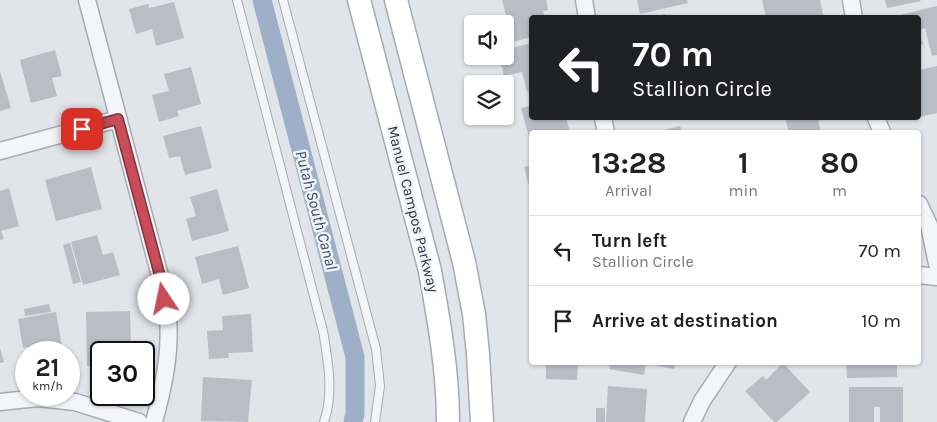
<!DOCTYPE html>
<html lang="en">
<head>
<meta charset="utf-8">
<style>
	:root { --surface:#fff; --page:#f6f6f6; --text:#222; --muted:#767676; --line:#e0e0e0 }
	body { margin:0; font-family:Karla,sans-serif; background:var(--page); color:var(--text); height:100vh; display:flex; flex-direction:column; font-size:19px; white-space:nowrap }
	* { box-sizing:border-box; margin:0 }
	p { font-size:16px; color:var(--muted) }
	.icon { flex:none; width:28px; height:28px; fill:none; stroke:currentColor; stroke-width:2; stroke-linecap:round; stroke-linejoin:round }
	.map { position:relative; flex:1; overflow:hidden }
	.sheet { position:absolute; left:529px; top:130px; width:392px; height:235px; display:flex; flex-direction:column; background:var(--surface); border-radius:5px; box-shadow:0 1px 4px #0004 }
	.sheet>* { flex:none }
	.banner { position:absolute; left:529px; top:15px; width:392px; height:105px; border-radius:5px; box-shadow:0 1px 4px #0004; background:#202124; color:#fff; overflow:hidden }
	.controls { position:absolute; left:464px; top:15px; display:grid; gap:10px }
	.controls a { display:grid; place-items:center; width:50px; height:50px; border-radius:5px; background:var(--surface); box-shadow:0 1px 4px #0004; font-size:25px }
	.speed { position:absolute; left:15px; top:341px; display:flex; gap:10px; font-size:25px; font-weight:700; text-align:center }
	.speed>* { display:grid; place-content:center; width:65px; height:65px; border-radius:50%; background:var(--surface); box-shadow:0 1px 4px #0004; line-height:1 }
	.speed small { font-size:12px; font-weight:400 }
	.speed .limit { border:2px solid #111; border-radius:8px; background:#fff; color:#111 }
	.pin { position:absolute; display:grid; place-items:center; width:42px; height:42px; color:#fff; margin:-21px; border-radius:10px; box-shadow:0 2px 8px #0006 }
	.me { position:absolute; width:55px; margin:-28px; rotate:349deg; stroke-linejoin:round; filter:drop-shadow(0 0 4px #0008) }
	.turn { display:flex; align-items:center; gap:18px; height:105px; padding:0 20px; font-size:22px }
	.turn .icon { width:65px; height:65px; stroke-width:2.5 }
	.turn b { display:block; font-size:35px; line-height:42px }
	.eta { display:flex; justify-content:space-evenly; align-items:center; height:85px; text-align:center }
	.eta b { font-size:30px; font-weight:700; line-height:35px }
	ul { padding:0; list-style:none }
	li { display:flex; align-items:center; gap:15px; height:70px; padding:0 20px; border-top:1px solid var(--line) }
	li div { flex:1 }
	li b { display:block; font-size:19px }
	li em { font-style:normal }
	.map>svg:first-child { display:block }
</style>
</head>
<body>
<div class="map">
<svg width="937" height="422" viewBox="0 0 937 422">
	<rect width="100%" height="100%" fill="#e1e4e9"/>
	<g fill="none" stroke-linecap="round" stroke-linejoin="round">
		<!-- canal -->
		<path stroke="#9eb0c7" stroke-width="19" d="M262 0 355 357V414L353 422"/>
	</g>
	<!-- building -->
	<path fill="#b9bdc6" d="M502 0H546L548 10 543 11 545 18H531V37L513 42Z
		M637 0H687L688 3 640 14Z
		M762 0H820L824 18H766Z
		M885 0H920L921 1 887 8Z
		M174 2 184 38 156 46 152 29 136 34 129 9 148 4 149 8Z
		M937 6V55L932 56 925 28 919 30V18L892 17Z
		M665 14 666 18H653V17Z
		M919 31 923 44 919 45Z
		M531 43V91L527 92 522 72 504 76 499 56H505V50Z
		M55 50 62 76 52 78 57 96 31 103 20 60Z
		M937 66V113L919 117V70Z
		M191 67 201 104 177 111 179 116 159 122 152 95 169 91 164 74Z
		M0 71 11 108 0 111Z
		M531 106V118H566L570 132H531V144L521 108Z
		M785 118H828L818 121 821 132H789Z
		M201 126 212 168 185 175 180 156 169 158 163 136Z
		M680 126 682 132H657Z
		M531 165V190H530L524 167Z
		M91 167 102 209 56 221 45 180Z
		M9 188 19 226 1 231 4 239 0 240V191Z
		M217 189 229 231 192 241 186 219 196 216 190 197Z
		M97 235 103 255 113 252 120 275 83 285 71 242Z
		M70 243 81 282 73 284 63 245Z
		M238 246 249 288 223 295 219 279 202 284 195 257Z
		M49 304 51 312 25 316 24 309Z
		M130 311 131 351H118V352H101V366H87L86 312Z
		M56 312 63 352H34L33 346 23 348 18 319Z
		M251 314 253 352 228 353 229 358 209 359 207 331 223 330 222 316Z
		M0 348 4 362 0 363Z
		M610 362H646L644 375 609 369Z
		M653 362H675L674 369 653 365Z
		M846 362H897V377L847 378Z
		M783 363 810 392 777 422H774L745 391 763 376 766 380Z
		M546 364 578 365 577 380 546 379Z
		M203 377 252 380 248 422 201 421Z
		M608 386 647 389 645 422H606Z
		M849 387H903V422H880V407H874V422H849Z
		M596 408H605V422H596Z"/>
	<g fill="none" stroke-linecap="round" stroke-linejoin="round">
		<!-- lane casing -->
		<g stroke="#a6abb3" stroke-width="10">
			<path id="lane" d="M237 0 323 331C328 361 334 393 324 422
				M283 0 376 349 380 386 375 422"/>
		</g>
		<!-- street casing -->
		<g stroke="#a6abb3" stroke-width="19">
			<path id="street" d="M87 0 161 280C163 293 167 306 168 318 171 353 163 389 154 422
				M584 0 587 18
				M851 0 854 18
				M603 118 606 132
				M876 118 882 132
				M0 151 118 119
				M919 204 929 225 937 264
				M919 275 937 277
				M0 402 38 398 75 402 139 422
				M692 422 702 401 728 362"/>
		</g>
		<!-- secondary casing -->
		<g stroke="#a6abb3" stroke-width="25">
			<path id="secondary" d="M359 0 430 271C439 321 448 371 448 422
				M396 0 464 262 474 314 478 354 482 422"/>
		</g>
		<!-- lane -->
		<use href="#lane" stroke="#f4f5f8" stroke-width="8"/>
		<!-- street -->
		<use href="#street" stroke="#f4f5f8" stroke-width="16"/>
		<!-- secondary -->
		<use href="#secondary" stroke="#fff" stroke-width="22"/>
	</g>
	<g fill="none" stroke-linecap="round" stroke-linejoin="round">
		<!-- route casing -->
		<g stroke="#813239" stroke-width="12">
			<path id="route" d="M82 129 118 119 161 280 164 299"/>
		</g>
		<!-- route -->
		<use href="#route" stroke="#c74d58" stroke-width="9"/>
	</g>
	<g text-anchor="middle" stroke-width="5" stroke-linejoin="round" paint-order="stroke">
		<!-- street labels -->
		<g font-size="15" fill="#2a3140" stroke="#f1f3f7">
			<text transform="translate(413 209) rotate(76)" y="5">Manuel Campos Parkway</text>
		</g>
		<!-- water labels -->
		<g font-size="16" font-style="italic" fill="#374d72" stroke="#f1f3f7">
			<text transform="translate(317 210) rotate(75)" y="6">Putah South Canal</text>
		</g>
	</g>
</svg>
<div class="controls">
<a><svg class="icon" aria-label="sound" viewBox="0 0 24 24"><path d="M4 9h4l5-4v14l-5-4H4zM17 9q2 3 0 6"/></svg></a>
<a><svg class="icon" aria-label="layers" viewBox="0 0 24 24"><path d="M12 4l9 5-9 5-9-5zM3 14l9 5 9-5"/></svg></a>
</div>
<div class="speed"><div>21<small>km/h</small></div><div class="limit">30</div></div>
<div class="pin" style="left:82px;top:129px;background:#d93025"><svg class="icon" aria-label="arrive" viewBox="0 0 24 24"><path d="M6 21V4h12l-3 4 3 4H6"/></svg></div>
<svg class="me" style="left:164px;top:299px" viewBox="-20 -20 40 40"><circle r="19" fill="#fff"/><path d="M0-13L10 11 0 6-10 11z" fill="#c74d58"/></svg>
<div class="banner">
<div class="turn"><svg class="icon" aria-label="left" viewBox="0 0 24 24"><path d="M17 20v-9H6M10 6l-5 5 5 5"/></svg><div><b>70 m</b>Stallion Circle</div></div>
</div>
<section class="sheet">
<div class="eta">
<div><b>13:28</b><p>Arrival</p></div>
<div><b>1</b><p>min</p></div>
<div><b>80</b><p>m</p></div>
</div>
<ul>
<li><svg class="icon" aria-label="left" viewBox="0 0 24 24"><path d="M17 20v-9H6M10 6l-5 5 5 5"/></svg><div><b>Turn left</b><p>Stallion Circle</p></div><em>70 m</em></li>
<li><svg class="icon" aria-label="arrive" viewBox="0 0 24 24"><path d="M6 21V4h12l-3 4 3 4H6"/></svg><div><b>Arrive at destination</b></div><em>10 m</em></li>
</ul>
</section>
</div>
</body>
</html>
